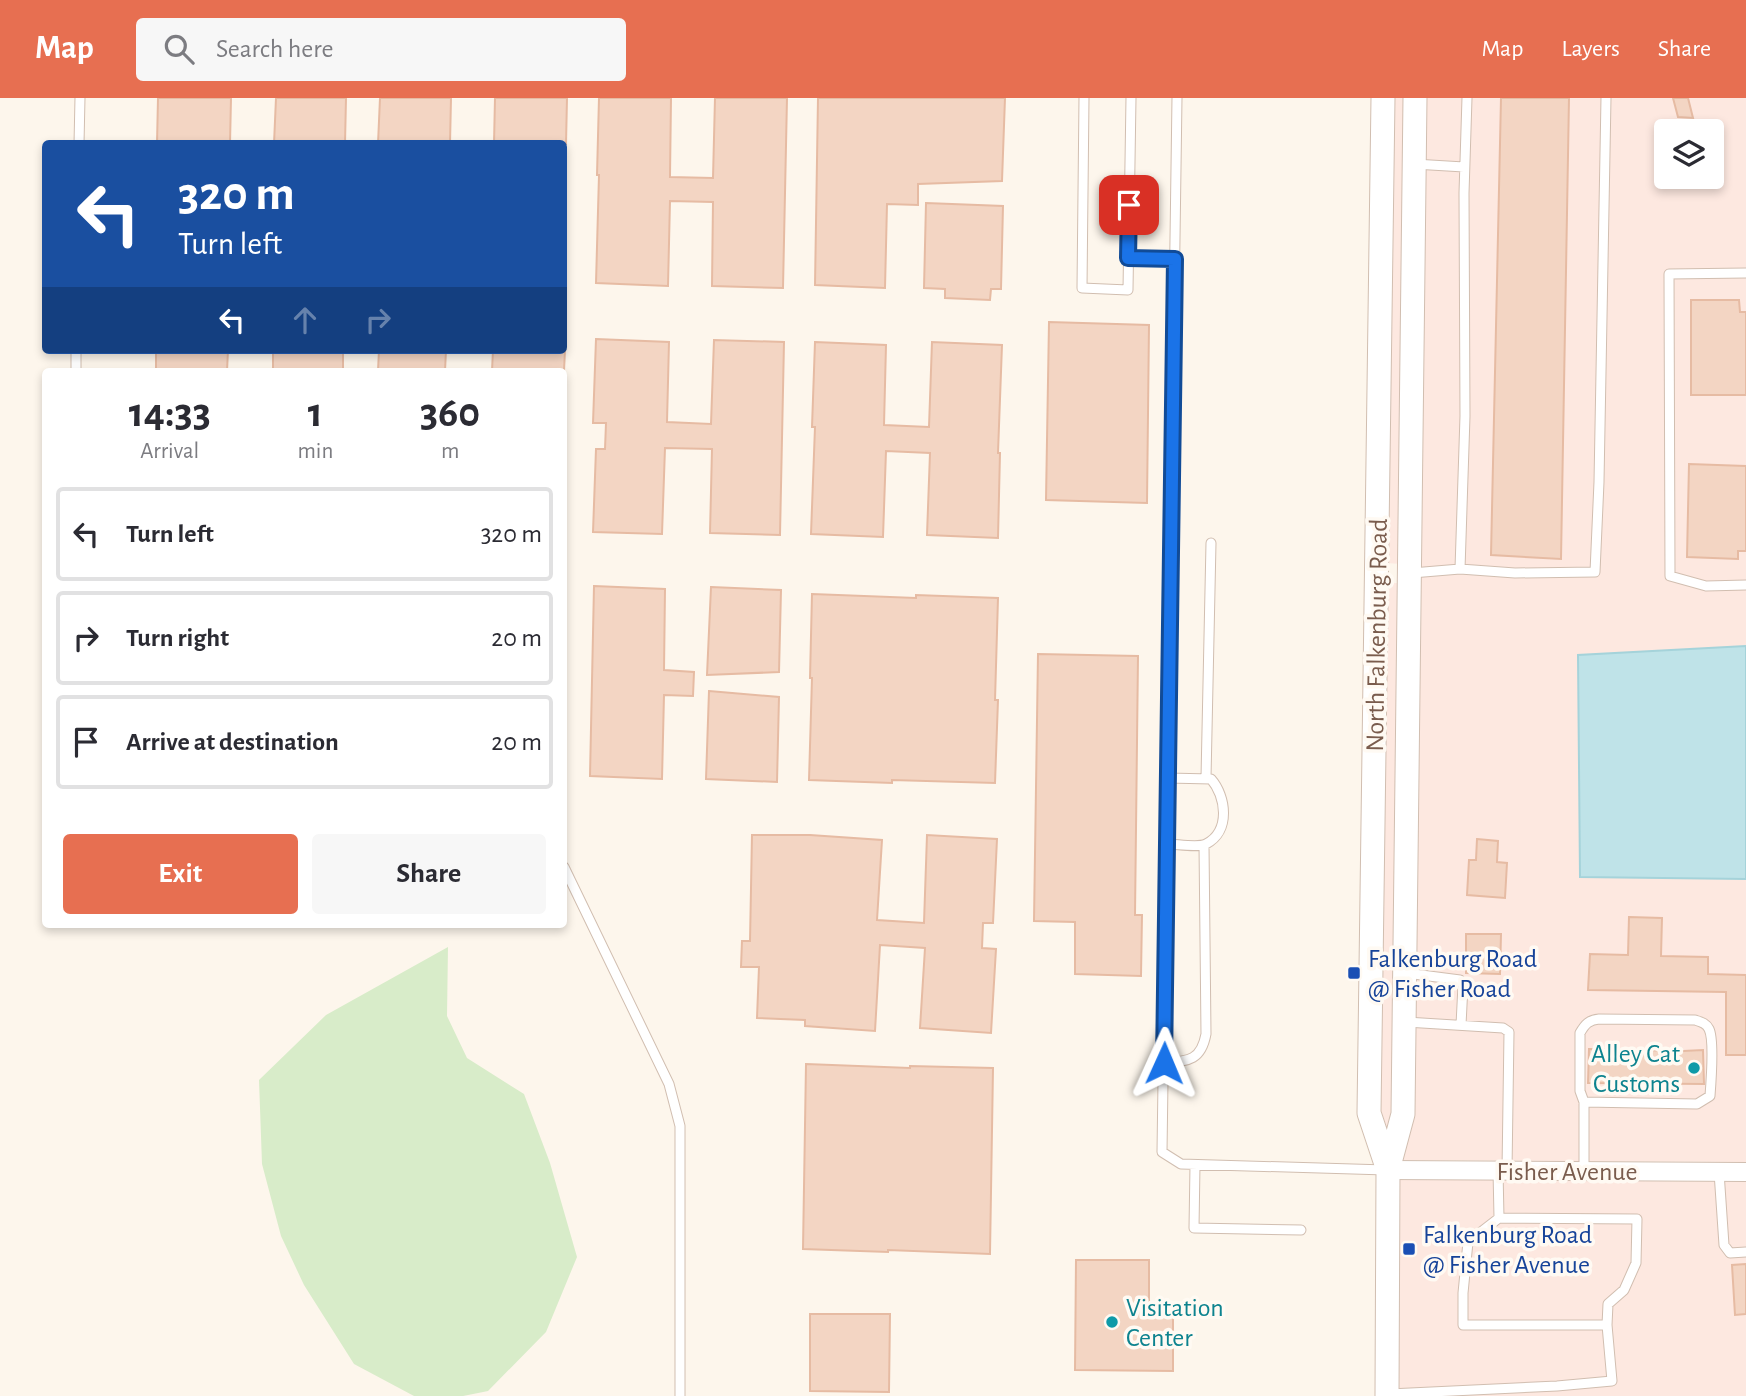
<!DOCTYPE html>
<html lang="en">
<head>
<meta charset="utf-8">
<style>
	:root { --surface:#fff; --page:#f7f7f7; --text:#2b2b33; --muted:#7c7c81; --line:#e1e1e2; --accent:#e76f51 }
	body { margin:0; font-family:"Alegreya Sans",sans-serif; background:var(--page); color:var(--text); height:100vh; display:flex; flex-direction:column; font-size:26px; white-space:nowrap }
	* { box-sizing:border-box; margin:0 }
	p { font-size:23px; color:var(--muted) }
	.icon { flex:none; width:38px; height:38px; fill:none; stroke:currentColor; stroke-width:2; stroke-linecap:round; stroke-linejoin:round }
	.map { position:relative; flex:1; overflow:hidden }
	.side { position:absolute; left:42px; top:270px; width:525px; height:560px; display:flex; flex-direction:column; background:var(--surface); border-radius:7px; box-shadow:0 4px 10px #0003 }
	.side>* { flex:none }
	.guide { position:absolute; left:42px; top:42px; width:525px; height:214px; border-radius:7px; box-shadow:0 4px 10px #0003; background:#1a4fa0; color:#fff; overflow:hidden }
	.fabs { position:absolute; left:1654px; top:21px; display:grid; gap:14px }
	.fabs a { display:grid; place-items:center; width:70px; height:70px; border-radius:7px; background:var(--surface); box-shadow:0 4px 10px #0003; font-size:35px }
	.pin { position:absolute; display:grid; place-items:center; width:60px; height:60px; color:#fff; margin:-30px; border-radius:14px; box-shadow:0 4px 10px #0006 }
	.me { position:absolute; width:77px; margin:-38px; rotate:1deg; stroke-linejoin:round; filter:drop-shadow(0 0 5px #0008) }
	.turn { display:flex; align-items:center; gap:24px; height:147px; padding:0 21px; font-size:32px }
	.turn .icon { width:91px; height:91px; stroke-width:2.5 }
	.turn b { display:block; font-size:49px; line-height:60px }
	.lanes { display:flex; align-items:center; height:66px; padding:0 21px; background:#0003; justify-content:center; gap:35px; direction:ltr }
	.lanes .off { opacity:.35 }
	.eta { display:flex; justify-content:space-evenly; align-items:center; height:119px; text-align:center }
	.eta b { font-size:42px; font-weight:700; line-height:49px }
	.action { display:flex; gap:14px; margin-top:auto; padding:14px 21px }
	.action a { flex:1; height:80px; border-radius:7px; background:var(--accent); color:#fff; font-size:28px; font-weight:700; line-height:80px; text-align:center }
	.action a+a { background:var(--page); color:var(--text) }
	ul { padding:0; list-style:none }
	li { display:flex; align-items:center; gap:21px; height:94px; margin:0 14px 10px; padding:0 7px; border:4px solid var(--line); border-radius:7px }
	li div { flex:1 }
	li b { display:block; font-size:26px }
	li em { font-style:normal }
	header { display:flex; align-items:center; gap:42px; box-sizing:border-box; height:98px; padding:0 35px; background:var(--accent); color:#fff }
	header strong { font-size:33px }
	nav { display:flex; gap:38px; margin-inline-start:auto; font-size:24px }
	.search { width:490px; height:63px; background:var(--page); display:flex; align-items:center; gap:18px; box-sizing:border-box; padding:0 24px; border-radius:7px; color:var(--muted); font-size:26px }
	.map>svg:first-child { display:block }
</style>
</head>
<body>
<header>
<strong>Map</strong>
<div class="search"><svg class="icon" aria-label="search" viewBox="0 0 24 24"><circle cx="10" cy="10" r="6"/><path d="M15 15l6 6"/></svg>Search here</div>
<nav><a>Map</a><a>Layers</a><a>Share</a></nav>
</header>
<div class="map">
<svg width="1746" height="1298" viewBox="0 0 1746 1298">
	<rect width="100%" height="100%" fill="#fdf6ec"/>
	<!-- commercial -->
	<path fill="#fde8e0" fill-rule="evenodd" d="M1392 0H1406L1401 466 1386 465Z
		M1424 0H1746V548L1578 558 1580 779 1746 781V1064L1400 1062ZM1666 33H1712V79H1666Z
		M1385 485H1400L1394 1015 1387 1040 1378 1013Z
		M1397 1081 1746 1084V1298H1395Z"/>
	<!-- green -->
	<path fill="#d8ecc9" d="M448 849 447 918 467 960 524 996 550 1065 577 1159 546 1234 488 1293 463 1298H414L354 1266 304 1187 281 1138 262 1066 259 982 326 917Z"/>
	<!-- water -->
	<path fill="#bfe3e8" stroke="#a5d3da" stroke-width="2" d="M1746 548V781L1580 779 1578 557Z"/>
	<!-- building -->
	<path fill="#f3d5c3" stroke="#e6bba3" stroke-width="2" d="M158 0H231L230 46H157Z
		M276 0H346L345 46H274Z
		M380 0H451L450 46H378Z
		M495 0H567L566 46H494Z
		M599 0H671L670 79 713 80 715 0H787L783 190 712 188 713 104 670 103 668 188 596 185 599 77H597Z
		M818 0H1005L1002 83 918 86V107L887 106 885 190 815 187Z
		M1501 0H1569L1561 461 1491 457Z
		M1673 0H1688L1693 20 1678 19Z
		M926 105 1003 108 1001 191H991L990 202 945 200V191L924 190Z
		M1691 202H1739L1740 214H1746V297H1691Z
		M1049 224 1149 227 1147 405 1046 402Z
		M596 241 669 244 667 324 711 326 714 242 784 244 780 437 710 435 712 351 665 350 662 436 593 434 596 351H605L606 325H593Z
		M815 244 886 247 884 327 929 329 932 244 1002 247 998 355H1000L998 440 927 437 930 355 886 353 883 439 811 436 815 329H812Z
		M156 252H228L227 273H156Z
		M273 252H343V273H273Z
		M379 252H446L445 273H378Z
		M493 252H565L564 273H492Z
		M1689 366 1746 368V453H1738V461L1687 459Z
		M594 488 665 491 664 572 694 574 693 598 664 597 662 681 590 678Z
		M711 489 781 492 779 574 707 577Z
		M812 496 916 500V497L998 500 995 602H998L995 685 892 682V685L809 682 812 580H810Z
		M1038 556 1138 558 1135 817H1142L1141 878 1075 876V824L1034 823Z
		M709 593 779 599 777 684 706 681Z
		M752 737H810L882 742 877 822 924 825 927 737 997 741 993 825H983L982 850 996 851 991 935 920 930 925 850 880 847 875 933 805 928V922L757 920 759 869H741L742 843H750Z
		M1477 741 1498 743 1497 764 1507 765 1505 800 1467 797 1469 762H1476Z
		M1629 819 1662 820 1661 858 1708 859V876L1746 877V957H1726V894L1588 892 1590 856 1628 857Z
		M1466 836H1501L1500 876 1466 875Z
		M1589 951 1683 953 1703 952 1704 986 1588 985Z
		M806 966 910 970V968L993 970 990 1156 888 1152V1154L803 1151Z
		M1076 1162H1149V1211L1173 1212V1273L1075 1272Z
		M1746 1166V1216L1735 1217 1732 1167Z
		M810 1216H890L889 1294 810 1293Z"/>
	<g fill="none" stroke-linecap="round" stroke-linejoin="round">
		<!-- service casing -->
		<g stroke="#d1beb0" stroke-width="11">
			<path id="service" d="M1084 0 1082 190 1128 192 1131 0
				M1177 0 1162 1054 1181 1066 1386 1072
				M79 46 80 0
				M1414 66 1464 69
				M1128 160 1175 161
				M1746 175 1669 176 1670 478 1706 488 1746 487
				M76 252V273
				M1460 471 1515 475 1595 474 1599 384 1606 0
				M1412 475 1460 471 1465 318 1464 95 1467 0
				M1206 680 1211 445
				M1167 746C1177 746 1198 750 1206 746 1231 733 1226 698 1211 681L1168 680
				M564 769 669 986 680 1028V1298
				M1406 875 1460 882 1463 887 1461 927
				M1406 924 1503 930 1509 934 1507 1072
				M1164 965C1188 963 1201 963 1206 936L1204 747
				M1195 1067 1194 1130 1301 1132
				M1498 1072 1499 1120
				M1584 1073V1004L1580 993V935C1585 926 1589 922 1599 921L1695 922C1701 924 1706 925 1709 931 1714 941 1711 985 1710 998L1697 1006 1584 1004
				M1719 1074 1724 1147 1730 1155 1746 1154
				M1389 1296 1557 1288 1612 1283 1607 1227 1608 1206 1624 1192 1636 1165 1637 1121 1499 1120 1468 1144 1463 1195V1227H1607"/>
		</g>
		<!-- minor casing -->
		<g stroke="#d1beb0" stroke-width="20">
			<path id="minor" d="M1388 1072 1746 1074"/>
		</g>
		<!-- tertiary casing -->
		<g stroke="#d1beb0" stroke-width="25">
			<path id="tertiary" d="M1383 0 1369 1015 1388 1072
				M1387 1298 1388 1072 1403 1016 1415 0"/>
		</g>
		<!-- service -->
		<use href="#service" stroke="#fff" stroke-width="9"/>
		<!-- minor -->
		<use href="#minor" stroke="#fff" stroke-width="18"/>
		<!-- tertiary -->
		<use href="#tertiary" stroke="#fff" stroke-width="23"/>
	</g>
	<g fill="none" stroke-linecap="round" stroke-linejoin="round">
		<!-- route casing -->
		<g stroke="#114b97" stroke-width="18">
			<path id="route" d="M1129 107 1128 160 1175 161 1164 965"/>
		</g>
		<!-- route -->
		<use href="#route" stroke="#1a73e8" stroke-width="12"/>
	</g>
	<!-- markers -->
	<g fill="#1a4fb4" stroke="#fffaf3" stroke-width="2.5">
		<rect x="1347" y="868" width="14" height="14" rx="3.5"/>
		<rect x="1402" y="1144" width="14" height="14" rx="3.5"/>
	</g>
	<g fill="#0f9aa8" stroke="#fffaf3" stroke-width="2.5">
		<circle cx="1694" cy="970" r="7"/>
		<circle cx="1112" cy="1224" r="7"/>
	</g>
	<g text-anchor="middle" stroke-width="7" stroke-linejoin="round" paint-order="stroke">
		<!-- street labels -->
		<g font-size="26" fill="#7a5c4d" stroke="#fffaf3">
			<text transform="translate(1376 537) rotate(-89)" y="9">North Falkenburg Road</text>
			<text x="1567" y="1082">Fisher Avenue</text>
		</g>
		<!-- transit labels -->
		<g font-size="26" fill="#164399" stroke="#fffaf3" text-anchor="start">
			<text x="1368" y="869">Falkenburg Road<tspan x="1368" dy="30">@ Fisher Road</tspan></text>
			<text x="1423" y="1145">Falkenburg Road<tspan x="1423" dy="30">@ Fisher Avenue</tspan></text>
		</g>
		<!-- culture labels -->
		<g font-size="26" fill="#0d838f" stroke="#fffaf3" text-anchor="end">
			<text x="1680" y="964">Alley Cat<tspan x="1680" dy="30">Customs</tspan></text>
			<text x="1126" y="1218" text-anchor="start">Visitation<tspan x="1126" dy="30">Center</tspan></text>
		</g>
	</g>
</svg>
<div class="fabs">
<a><svg class="icon" aria-label="layers" viewBox="0 0 24 24"><path d="M12 4l9 5-9 5-9-5zM3 14l9 5 9-5"/></svg></a>
</div>
<div class="pin" style="left:1129px;top:107px;background:#d93025"><svg class="icon" aria-label="arrive" viewBox="0 0 24 24"><path d="M6 21V4h12l-3 4 3 4H6"/></svg></div>
<svg class="me" style="left:1164px;top:965px" viewBox="-20 -20 40 40"><path d="M0-17L14 15 0 8-14 15z" fill="#1a73e8" stroke="#fff" stroke-width="4"/></svg>
<div class="guide">
<div class="turn"><svg class="icon" aria-label="left" viewBox="0 0 24 24"><path d="M17 20v-9H6M10 6l-5 5 5 5"/></svg><div><b>320 m</b>Turn left</div></div>
<div class="lanes"><svg class="icon" aria-label="left" viewBox="0 0 24 24"><path d="M17 20v-9H6M10 6l-5 5 5 5"/></svg><svg class="icon off" aria-label="ahead" viewBox="0 0 24 24"><path d="M12 20V5M6 11l6-6 6 6"/></svg><svg class="icon off" aria-label="right" viewBox="0 0 24 24"><path d="M7 20v-9h11M14 6l5 5-5 5"/></svg></div>
</div>
<section class="side">
<div class="eta">
<div><b>14:33</b><p>Arrival</p></div>
<div><b>1</b><p>min</p></div>
<div><b>360</b><p>m</p></div>
</div>
<ul>
<li><svg class="icon" aria-label="left" viewBox="0 0 24 24"><path d="M17 20v-9H6M10 6l-5 5 5 5"/></svg><div><b>Turn left</b></div><em>320 m</em></li>
<li><svg class="icon" aria-label="right" viewBox="0 0 24 24"><path d="M7 20v-9h11M14 6l5 5-5 5"/></svg><div><b>Turn right</b></div><em>20 m</em></li>
<li><svg class="icon" aria-label="arrive" viewBox="0 0 24 24"><path d="M6 21V4h12l-3 4 3 4H6"/></svg><div><b>Arrive at destination</b></div><em>20 m</em></li>
</ul>
<div class="action"><a>Exit</a><a>Share</a></div>
</section>
</div>
</body>
</html>
